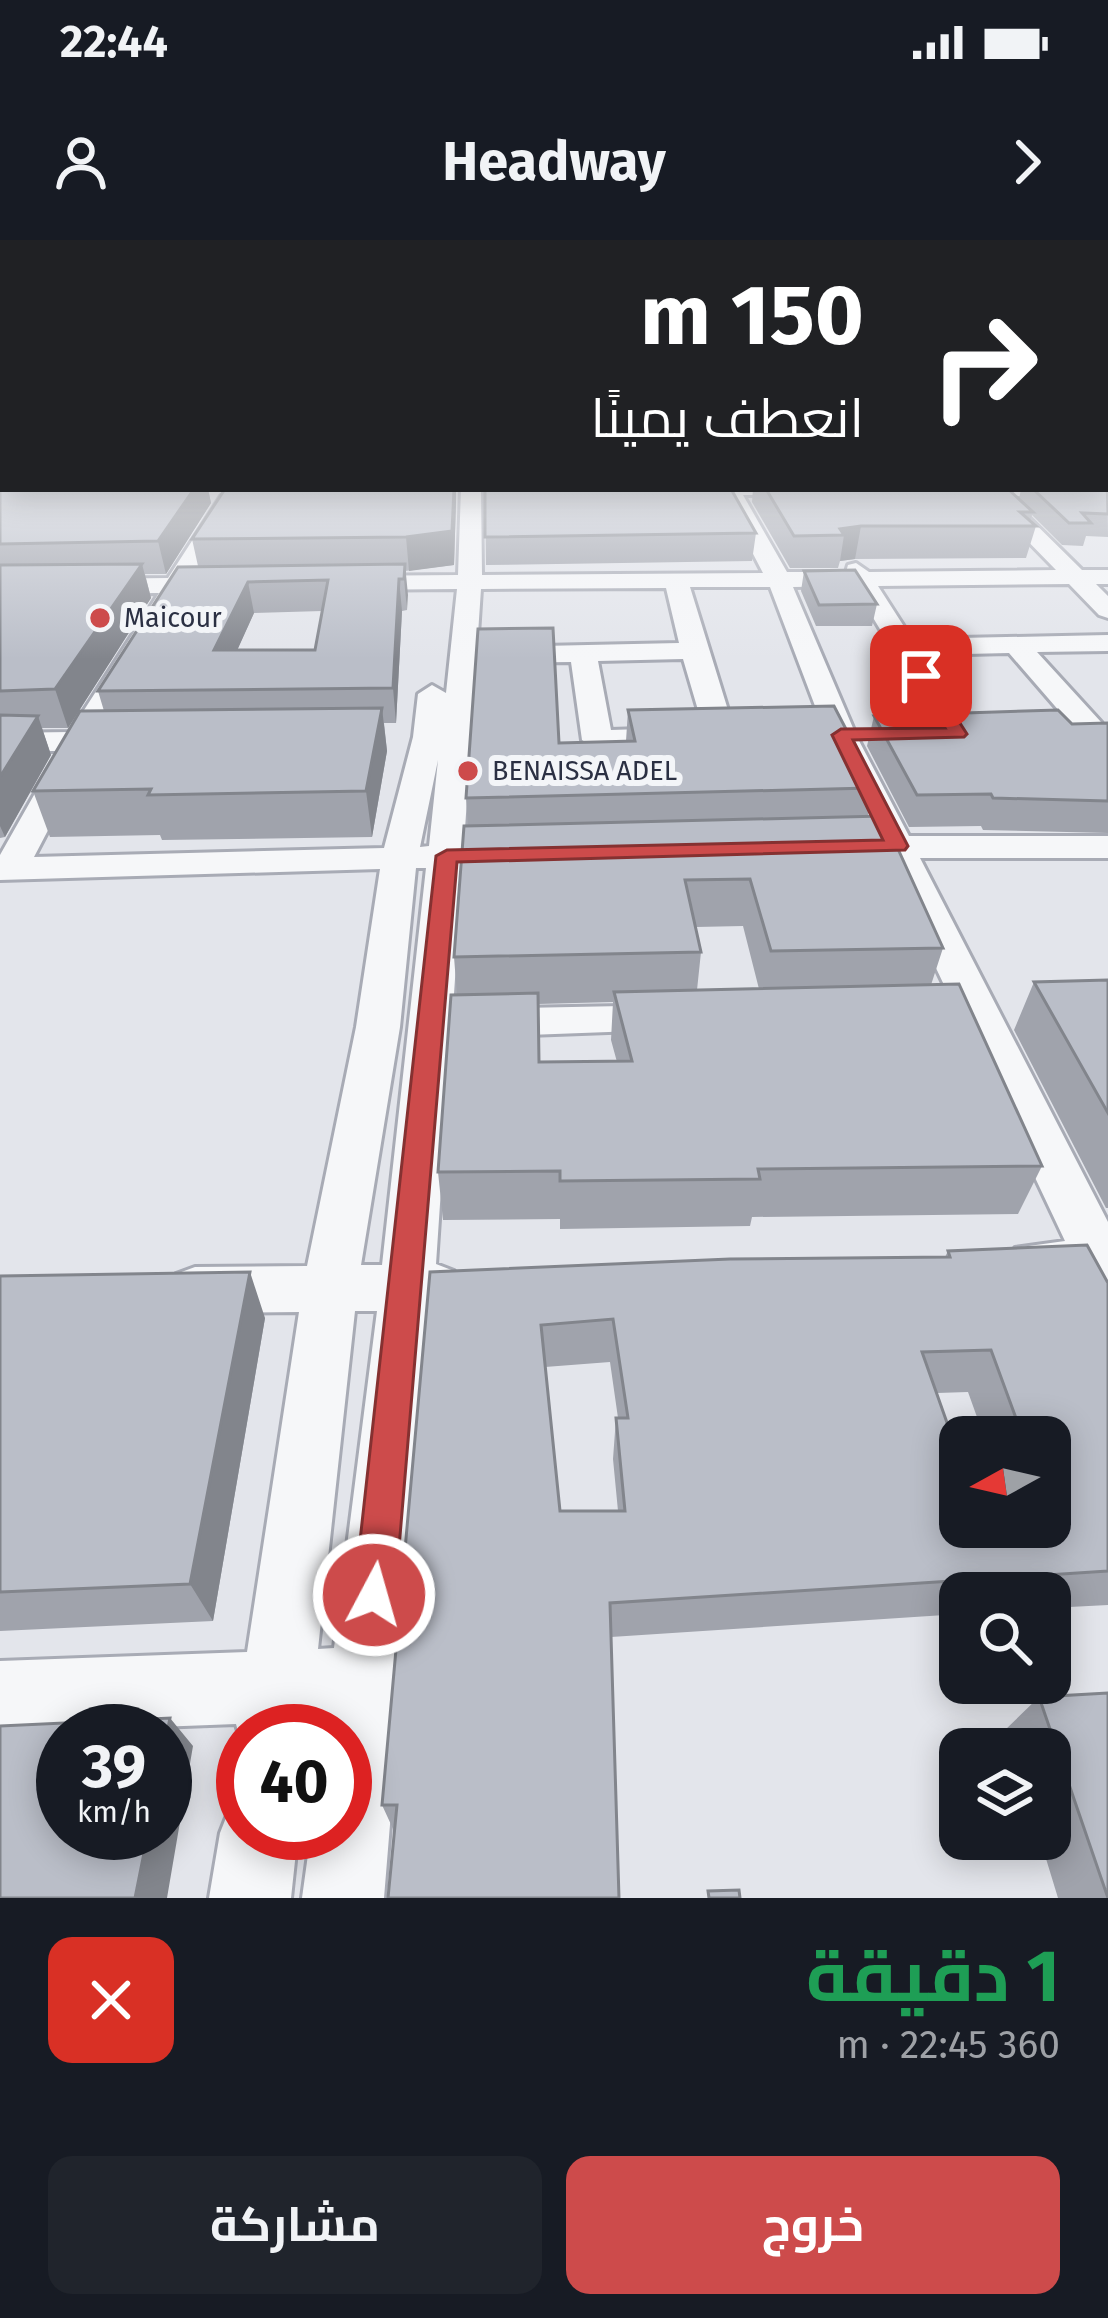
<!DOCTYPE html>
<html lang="ar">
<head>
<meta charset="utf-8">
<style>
	:root { --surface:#171b24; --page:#20242c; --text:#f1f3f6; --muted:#9ea1a6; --accent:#cd4b4b }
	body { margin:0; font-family:"Fira Sans",Cairo,sans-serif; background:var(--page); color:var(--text); direction:rtl; height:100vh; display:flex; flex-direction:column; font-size:45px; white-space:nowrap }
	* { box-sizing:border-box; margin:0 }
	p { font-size:39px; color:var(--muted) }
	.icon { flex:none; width:66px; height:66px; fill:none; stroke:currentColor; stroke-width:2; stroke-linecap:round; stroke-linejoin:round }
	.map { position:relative; height:1658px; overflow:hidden; direction:ltr }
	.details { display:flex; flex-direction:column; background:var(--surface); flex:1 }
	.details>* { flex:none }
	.hud { position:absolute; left:0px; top:0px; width:1110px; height:252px; box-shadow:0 6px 30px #0003; direction:rtl; background:#202124; color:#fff; overflow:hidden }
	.needle { width:78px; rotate:262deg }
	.controls { position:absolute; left:939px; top:1176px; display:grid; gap:24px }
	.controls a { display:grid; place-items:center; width:132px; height:132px; border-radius:24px; background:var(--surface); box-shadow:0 6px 30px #0003; font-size:60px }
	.speed { position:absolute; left:36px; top:1464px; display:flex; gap:24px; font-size:60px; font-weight:700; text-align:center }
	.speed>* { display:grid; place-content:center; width:156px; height:156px; border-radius:50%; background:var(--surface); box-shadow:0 6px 30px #0003; line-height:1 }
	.speed small { font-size:30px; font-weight:400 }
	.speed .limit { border:18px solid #d22; background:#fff; color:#111 }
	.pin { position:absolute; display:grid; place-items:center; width:102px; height:102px; color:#fff; margin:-51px; border-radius:24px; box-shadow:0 6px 18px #0006 }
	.me { position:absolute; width:132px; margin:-66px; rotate:6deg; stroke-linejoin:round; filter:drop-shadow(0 0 9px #0008) }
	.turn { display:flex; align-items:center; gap:42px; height:252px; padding:0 48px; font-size:54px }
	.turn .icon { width:156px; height:156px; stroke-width:2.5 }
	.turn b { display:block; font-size:84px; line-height:102px }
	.round { display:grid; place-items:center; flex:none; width:126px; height:126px; border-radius:24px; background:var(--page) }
	.head { display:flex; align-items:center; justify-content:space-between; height:204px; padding:0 48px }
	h1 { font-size:72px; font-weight:700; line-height:90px; color:#1e9e55 }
	.cta { display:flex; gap:24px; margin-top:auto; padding:24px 48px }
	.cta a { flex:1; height:138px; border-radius:24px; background:var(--accent); color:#fff; font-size:48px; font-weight:700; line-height:138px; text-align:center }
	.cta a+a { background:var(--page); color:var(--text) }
	.status { display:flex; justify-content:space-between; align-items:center; height:84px; padding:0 60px; background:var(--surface); direction:ltr }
	.status svg { height:33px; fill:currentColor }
	header { display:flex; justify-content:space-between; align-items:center; height:156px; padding:0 48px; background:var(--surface); font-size:54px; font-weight:700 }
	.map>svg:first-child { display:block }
</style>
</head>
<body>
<div class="status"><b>22:44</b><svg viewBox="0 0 49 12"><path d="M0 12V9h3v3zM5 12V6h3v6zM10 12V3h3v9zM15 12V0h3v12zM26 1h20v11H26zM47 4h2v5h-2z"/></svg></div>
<header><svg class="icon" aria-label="forward" viewBox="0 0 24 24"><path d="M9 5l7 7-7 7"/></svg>Headway<svg class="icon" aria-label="person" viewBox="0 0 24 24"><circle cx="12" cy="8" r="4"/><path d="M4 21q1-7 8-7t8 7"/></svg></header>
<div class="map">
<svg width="1108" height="1658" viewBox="0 0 1108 1658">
	<rect width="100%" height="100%" fill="#e3e5eb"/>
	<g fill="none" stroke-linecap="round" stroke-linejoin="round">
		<!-- minor casing -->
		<g stroke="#a8abb5" stroke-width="6">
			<path id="minor" d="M1108 245V257L1007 256 1082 330H1108V344H1096L1108 356V378L1099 375 1069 344 878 346 912 399 1108 395V411L1037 412 1101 482 1105 488 1101 494 1024 496 1020 490 1024 484 1067 480 1009 413 922 415 972 493 968 499H946L854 346 793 347 856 495 909 596H1108V618H920L1108 982V1057L1089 1051 1085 1044 1034 1046 1015 1040 1007 1024 1015 1008 1065 1001 884 618 825 614 819 607 825 600 874 596 826 495 770 347H690L736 496 732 502 597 509 582 500 571 422 492 423 479 415 492 407 679 403 666 348 481 349 436 1024 454 1031 462 1047 454 1063 432 1070 384 1658H302L311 1593H345V1491H324L325 1480 310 1481 309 1491H243V1510L236 1484 0 1493V1421L247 1412 299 1072 195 1073 176 1066 168 1050 176 1034 195 1027 307 1026 356 787 380 629 0 640V615L59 511H0V493L70 492 159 353 0 354V340L168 338 221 256 238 260 192 338H225L237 345 225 352 183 353 101 492H123L138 501 123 510H90L34 617 384 608 413 497 418 454 432 445 446 453 457 349 345 350 333 343 345 336 458 335 461 249H481L482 335 763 333 723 256H673L664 249H821L811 255H743L787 332H846L848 325 856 323 869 332 1056 330 984 256H949L939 250 1107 249ZM683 419 703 487 611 490 598 421ZM438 520 429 606 420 607ZM416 628H426L382 1025H361L400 787ZM355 1071H377L334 1408 318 1409Z
				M674 765 689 769 695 779 689 789 476 797 461 793 455 783 461 773 476 769Z
				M243 1560V1593H298L291 1658H209L220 1593 231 1565Z"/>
		</g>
		<!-- minor -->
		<use href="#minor" fill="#f6f7f9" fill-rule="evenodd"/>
	</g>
	<!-- wall -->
	<path fill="#a0a3ac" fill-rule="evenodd" d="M0 187H3V249H208L211 263 166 334H145L151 358 68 488H42L51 515 5 597 0 598Z
		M1107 187 1108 297 1086 296 1083 306 1062 305 1032 275 1030 281 1036 286 1026 318 855 319 840 321 838 328H790L752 262 753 249H1008L1019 259 1021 249H1107Z
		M485 249 756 293 752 321 486 325Z
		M456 263 454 325 405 331 407 370 402 371 396 483H384L387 511 372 597 162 600 160 595 50 597 33 551 104 471 98 451 198 326 192 299ZM322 371 315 410H237L254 373Z
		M804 331 877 364 872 386H816L801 351Z
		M628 470 875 545 868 576 943 708 931 745 1042 926 1018 974 752 977 750 986 560 989V979L443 980 438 932 457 755 454 717 468 586 466 558 559 503 626 501ZM743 686 759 749 697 750 701 712 696 687ZM613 762 611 800 617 822H539L538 764Z
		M874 476 1072 484 1108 483V593L983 590 981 586 909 587 867 506Z
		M1108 740V968H1106L1014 790 1034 742Z
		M948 1011 1108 1043V1365L1050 1368V1353H960V1374L611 1397 394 1591 382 1565 430 1032 945 1017ZM610 1122 618 1178H616L613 1219 618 1271H560L545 1127ZM968 1152 982 1191 951 1194 937 1153Z
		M0 1036 265 1078 213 1381 0 1391Z
		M1039 1457 1108 1658H1058L1040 1599H1050V1509H1011L1005 1490Z"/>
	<!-- shaded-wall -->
	<path fill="#82858c" d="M194 249H208L211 263 166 334 158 301Z
		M454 249H456V263L454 325 409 331 406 297Z
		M861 286 855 319 840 321 844 295 840 289Z
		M142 324 151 358 68 488 55 449Z
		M405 324 408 355 407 370 404 339Z
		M399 339 402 371 396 483 393 448Z
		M248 342 254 373 222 444 214 410Z
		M382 468 387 511 372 597 366 551Z
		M38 476 51 515 5 597 0 586V537Z
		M250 1032 265 1078 213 1381 190 1344Z
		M170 1478 193 1506 167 1658H135L148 1593H165V1502Z"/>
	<!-- building -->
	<path fill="#babec8" stroke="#82858c" stroke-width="3" fill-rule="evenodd" d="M0 187H3V215H0Z
		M0 234H3V249H194L158 301 0 304Z
		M1107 240 1108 274 1082 273 1091 283H1069L1033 249H1107Z
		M225 249H454L452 291 406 297 192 299Z
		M485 249H731L756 293 485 297Z
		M766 249H1008L1033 272H1020L1036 286H861L840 289 844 295 794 296Z
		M142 324 55 449 0 451V325Z
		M405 324 404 339H399L393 448 98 451 178 327ZM328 340 315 410H214L248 342Z
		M855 330 877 364 819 365 804 331Z
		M553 388 559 503 635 501 628 470 834 466 875 545H867L869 548 466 558 478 389Z
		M382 468 366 551 148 555 151 549 33 551 80 471Z
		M1058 470 1072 484 1108 483V561L993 558 991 554 917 555 874 476Z
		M0 475 38 476 0 537Z
		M883 576 943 708 771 711 750 639 685 640 701 712 454 717 464 586Z
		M1108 740V873L1034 742Z
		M959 744 1042 926 758 929 760 939 560 941V931L438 932 451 755 538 753 539 822 632 821 614 752Z
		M1087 1005 1108 1043V1331L610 1363 619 1658H388L397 1565H382L430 1032 730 1019 950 1017 948 1011ZM613 1079 628 1178H616L625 1271H560L541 1085ZM991 1110 1020 1189 951 1194 922 1112ZM960 1197H1050V1287H960Z
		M250 1032 190 1344 0 1352V1036Z
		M1108 1453V1658L1039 1457Z
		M170 1478 165 1502V1491H63V1593H148L135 1658H0V1486Z
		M739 1650 740 1658H709L708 1651Z"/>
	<!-- sky -->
	<linearGradient id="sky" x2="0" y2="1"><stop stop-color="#8bb2dc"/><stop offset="0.45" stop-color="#f2f3f6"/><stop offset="1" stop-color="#f2f3f6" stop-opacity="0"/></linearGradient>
	<rect width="1108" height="419" fill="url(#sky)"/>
	<!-- route -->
	<path fill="#cd4b4b" stroke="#853131" stroke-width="3" d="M915 432H927L967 494 964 497 853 500 908 606 905 610 457 622 395 1355 389 1370 374 1376 360 1370 354 1355 436 616 447 610 883 600 832 495 841 489 945 488 913 436Z"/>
	<!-- markers -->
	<g fill="#cd4b4b" stroke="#f3f5f8" stroke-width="4.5">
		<circle cx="100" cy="378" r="12"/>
		<circle cx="468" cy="531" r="12"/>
	</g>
	<g text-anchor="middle" stroke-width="12" stroke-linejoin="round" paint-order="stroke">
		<!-- far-poi labels -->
		<g font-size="27" fill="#2b3043" stroke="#f3f5f8" text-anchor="start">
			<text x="124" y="387">Maicour</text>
			<text x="492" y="540">BENAISSA ADEL</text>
		</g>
	</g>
</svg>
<div class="controls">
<a><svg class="needle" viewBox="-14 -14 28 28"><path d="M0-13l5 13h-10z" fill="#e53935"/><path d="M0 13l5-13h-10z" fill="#9ea1a6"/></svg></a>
<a><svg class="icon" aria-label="search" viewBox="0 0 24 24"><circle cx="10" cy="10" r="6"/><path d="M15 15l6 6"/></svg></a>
<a><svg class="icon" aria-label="layers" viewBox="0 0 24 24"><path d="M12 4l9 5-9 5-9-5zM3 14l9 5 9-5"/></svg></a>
</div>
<div class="speed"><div>39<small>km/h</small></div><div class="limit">40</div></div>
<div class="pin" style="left:921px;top:436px;background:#d93025"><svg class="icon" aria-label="arrive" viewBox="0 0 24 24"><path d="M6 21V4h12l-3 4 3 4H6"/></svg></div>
<svg class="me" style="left:374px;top:1355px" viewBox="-20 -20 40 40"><circle r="17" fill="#cd4b4b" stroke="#fff" stroke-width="3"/><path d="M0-11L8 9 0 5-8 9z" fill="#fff"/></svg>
<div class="hud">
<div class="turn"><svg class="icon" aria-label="right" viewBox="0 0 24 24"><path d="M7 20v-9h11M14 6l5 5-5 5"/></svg><div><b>150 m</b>انعطف يمينًا</div></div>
</div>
</div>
<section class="details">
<div class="head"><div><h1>1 دقيقة</h1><p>360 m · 22:45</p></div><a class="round" style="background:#d93025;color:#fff"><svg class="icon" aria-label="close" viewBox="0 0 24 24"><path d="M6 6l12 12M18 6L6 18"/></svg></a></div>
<div class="cta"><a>خروج</a><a>مشاركة</a></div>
</section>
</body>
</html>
